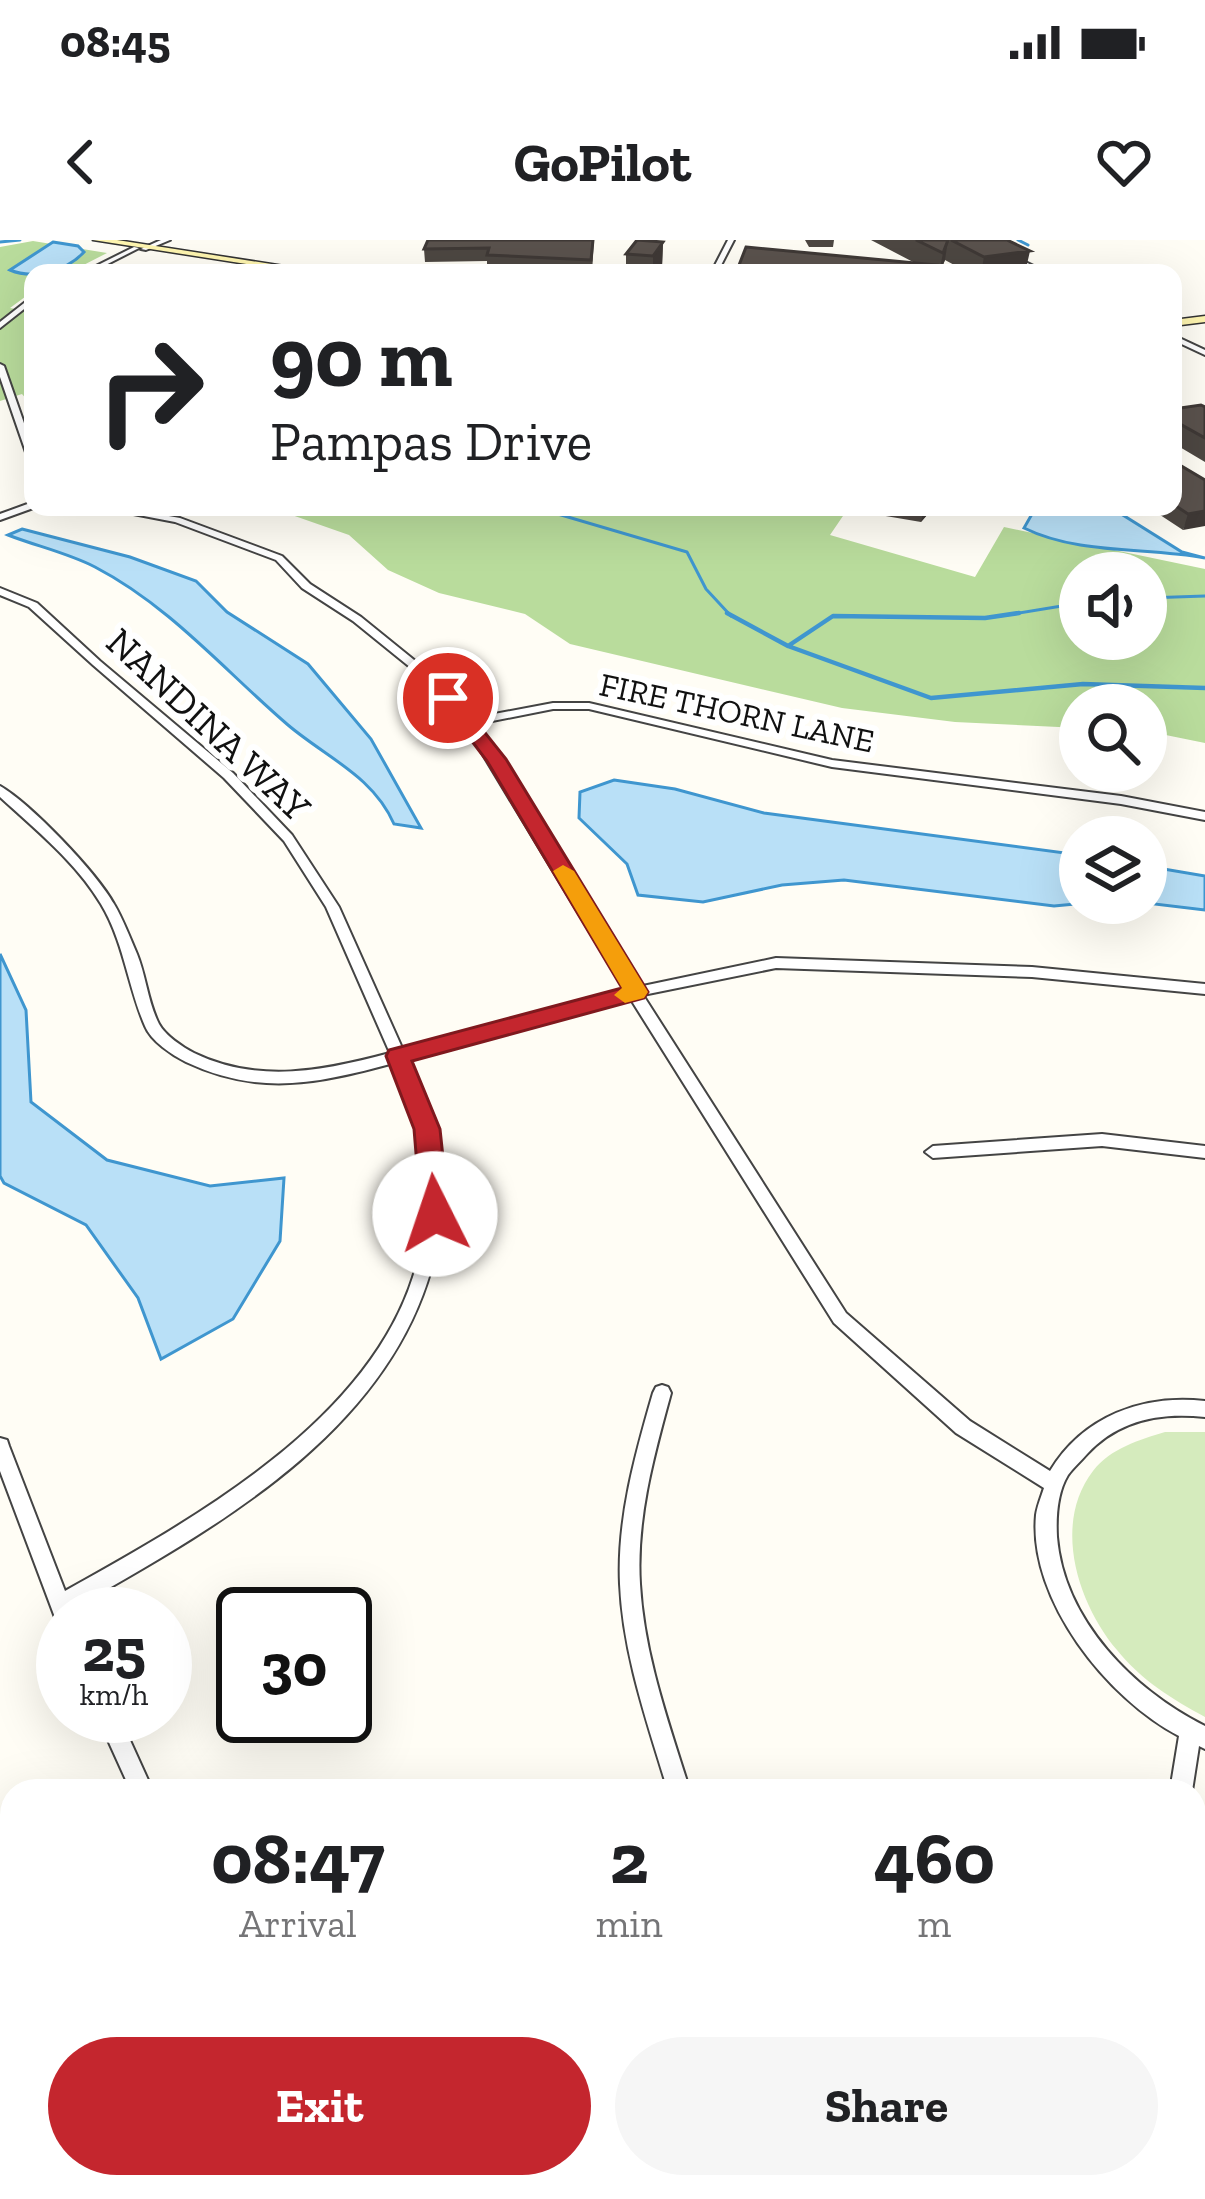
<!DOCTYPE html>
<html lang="en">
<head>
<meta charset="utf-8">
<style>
	:root { --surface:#fff; --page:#f6f6f6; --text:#202124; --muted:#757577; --accent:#c4262e }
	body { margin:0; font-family:"Zilla Slab",serif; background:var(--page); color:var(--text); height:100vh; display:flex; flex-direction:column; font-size:45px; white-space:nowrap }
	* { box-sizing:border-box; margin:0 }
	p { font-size:39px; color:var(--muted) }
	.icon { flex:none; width:66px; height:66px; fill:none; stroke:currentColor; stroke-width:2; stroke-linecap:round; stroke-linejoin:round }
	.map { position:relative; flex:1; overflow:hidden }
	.sheet { position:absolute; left:0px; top:1539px; width:1206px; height:420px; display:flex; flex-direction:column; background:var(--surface); border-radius:36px 36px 0 0; box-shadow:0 12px 48px #0002 }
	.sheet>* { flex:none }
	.guide { position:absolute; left:24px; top:24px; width:1158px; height:252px; border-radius:24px; box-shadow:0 12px 48px #0002; background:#fff; color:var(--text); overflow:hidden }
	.buttons { position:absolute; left:1059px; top:312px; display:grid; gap:24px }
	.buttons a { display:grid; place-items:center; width:108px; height:108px; border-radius:50%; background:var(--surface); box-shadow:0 12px 48px #0002; font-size:60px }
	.speed { position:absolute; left:36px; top:1347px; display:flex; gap:24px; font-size:60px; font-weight:700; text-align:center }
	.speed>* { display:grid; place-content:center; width:156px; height:156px; border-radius:50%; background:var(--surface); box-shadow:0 12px 48px #0002; line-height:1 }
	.speed small { font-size:30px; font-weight:400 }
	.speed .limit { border:6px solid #111; border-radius:18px; background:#fff; color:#111 }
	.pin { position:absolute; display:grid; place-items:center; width:102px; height:102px; color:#fff; margin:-51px; border:6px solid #fff; border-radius:50%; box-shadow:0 3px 12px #0007 }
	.me { position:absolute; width:132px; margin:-66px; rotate:356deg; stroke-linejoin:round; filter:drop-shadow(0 0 9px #0008) }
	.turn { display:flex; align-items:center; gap:42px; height:252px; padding:0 48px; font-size:54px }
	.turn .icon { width:156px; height:156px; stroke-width:2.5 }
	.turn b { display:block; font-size:84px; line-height:102px }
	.eta { display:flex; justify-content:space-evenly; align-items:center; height:204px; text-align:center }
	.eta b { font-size:72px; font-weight:700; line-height:84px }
	.cta { display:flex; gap:24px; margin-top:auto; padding:24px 48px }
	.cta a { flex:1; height:138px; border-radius:72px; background:var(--accent); color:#fff; font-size:48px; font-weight:700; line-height:138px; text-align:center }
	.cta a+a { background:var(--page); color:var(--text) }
	.status { display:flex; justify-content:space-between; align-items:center; height:84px; padding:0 60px; background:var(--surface); direction:ltr }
	.status svg { height:33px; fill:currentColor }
	header { display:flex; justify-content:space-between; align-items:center; height:156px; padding:0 48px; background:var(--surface); font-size:54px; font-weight:700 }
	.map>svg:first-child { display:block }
</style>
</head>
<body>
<div class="status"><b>08:45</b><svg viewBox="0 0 49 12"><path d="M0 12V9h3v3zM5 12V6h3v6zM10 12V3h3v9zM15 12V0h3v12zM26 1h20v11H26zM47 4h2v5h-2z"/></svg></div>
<header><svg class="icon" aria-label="back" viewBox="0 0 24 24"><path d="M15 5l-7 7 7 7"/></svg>GoPilot<svg class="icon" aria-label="heart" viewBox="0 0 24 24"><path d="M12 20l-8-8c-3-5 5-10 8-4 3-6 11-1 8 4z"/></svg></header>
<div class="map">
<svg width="1205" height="1959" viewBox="0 0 1205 1959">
	<rect width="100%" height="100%" fill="#fffdf5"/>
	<!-- green -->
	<path fill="#d5ebbd" d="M1165 1192H1205V1477C1172 1459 1141 1440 1117 1410 1078 1364 1052 1284 1093 1231 1111 1208 1139 1200 1165 1192Z"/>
	<!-- forest -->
	<path fill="#b9dc9c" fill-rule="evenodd" d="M33 1 107 13 68 33H33V51L10 68 33 72V167L22 154 0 161V7Z
		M269 267H822L845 273 830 295 975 337 1004 287 1205 329V503L1146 491V465H1080V488L955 482 842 468 570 404 525 374 439 353 388 330 349 295ZM1080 333H1146V399H1080Z"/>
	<!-- water -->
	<path fill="#b9e0f7" stroke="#3f96cf" stroke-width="3" d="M53 2 78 6 84 12C67 31 33 40 10 30Z
		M1036 267H1110L1182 312 1205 318C1146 307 1079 315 1024 288Z
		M22 289 130 317 196 341 227 372 308 424 371 499 421 588 394 584C373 536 327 518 288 485 225 431 170 366 95 327 68 313 36 306 8 295Z
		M614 540 675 549 764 573 1080 615V663H1086L1054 666 844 640 782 645 703 662 638 655 627 624 579 578 580 552Z
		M1146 626 1205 636V670L1146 663Z
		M0 714 26 770 31 862 107 920 210 946 284 938 280 1001 233 1079 161 1119 138 1058 86 985 4 943 0 936Z"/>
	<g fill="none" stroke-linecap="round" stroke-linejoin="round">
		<!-- stream-far1 -->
		<path stroke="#3f96cf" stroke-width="3" d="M1018 0 1028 5
			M0 2 20 0
			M534 267 687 312 706 349 731 376
			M1146 358 1205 356
			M1000 376 1080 363"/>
		<!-- stream -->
		<path stroke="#3f96cf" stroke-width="4.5" d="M727 373 788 406
			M1019 373 985 378 833 376 788 406 931 458 1083 444 1205 448"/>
		<!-- street casing -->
		<g stroke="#444" stroke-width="4">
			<path id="street" d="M161 0H170L146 10 141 9Z
				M728 0H734L717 33H711Z
				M972 0H980L1048 33H1040Z
				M134 7 139 8 90 33H82Z
				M33 56V62L0 88V82Z
				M1173 95 1205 110V115L1173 100Z
				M0 124 4 126 33 209V224L29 221 0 137Z
				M33 262V267H36L0 280V274Z
				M97 267H118L180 278 282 316 310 344 361 377 424 428 473 478 553 463H589L832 520 1121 556 1205 572V580L1121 564 832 527 589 469H553L477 484 638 747 776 718 1032 727 1205 744V754L1032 737 776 728 643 755 846 1073 970 1181 1050 1231C1083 1176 1143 1154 1205 1161V1177C1160 1172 1118 1180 1087 1214 1081 1221 1073 1228 1068 1235 1057 1253 1056 1277 1057 1297 1064 1381 1134 1450 1205 1486V1509L1199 1506 1192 1551H1170L1179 1496C1108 1459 1028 1360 1036 1275 1037 1267 1041 1257 1044 1248L956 1193 834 1083 630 758 407 819C424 858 441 899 444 942 446 963 441 984 437 1005 401 1186 219 1286 72 1369L73 1374H63V1383L56 1380 0 1231V1198L7 1200 9 1206 65 1351C192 1280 366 1184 413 1037 417 1026 418 1013 421 1001 424 983 429 965 428 946 427 903 410 862 394 823 319 843 260 857 186 822 172 815 151 801 145 786 128 747 124 702 101 664 76 622 36 590 0 557V546C31 564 96 632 114 664 123 679 130 698 137 714 146 736 148 763 159 784 165 795 182 807 194 813 258 844 323 831 390 813L326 667 284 601 224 538 93 425 29 367 0 355V348L37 363 100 421 233 533 292 595 339 667 403 810 625 750 462 480 416 432 353 381 302 348 276 320 175 282Z
				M1102 894 1205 906V918L1102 906 933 918 925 912 933 906Z
				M662 1145 668 1147 671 1153C654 1215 636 1279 640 1344 644 1415 669 1484 690 1551H668C648 1484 623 1415 620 1344 617 1279 635 1215 653 1153L656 1147Z
				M97 1476H119L153 1551H131Z
				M325 1947H353L358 1959H330Z
				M1062 1947H1103L1107 1950 1111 1959H1071L1066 1956Z"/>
		</g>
		<!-- secondary casing -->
		<g stroke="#333" stroke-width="3">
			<path id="secondary" d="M93 0H117L329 33H304Z
				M1205 76V82L1173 86V80Z"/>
		</g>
		<!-- street -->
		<use href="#street" fill="#fff" fill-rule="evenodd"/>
		<!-- secondary -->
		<use href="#secondary" fill="#fff6b0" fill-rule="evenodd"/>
	</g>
	<!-- wall -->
	<path fill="#4d4742" d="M594 0 592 33 487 29V21L425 22 424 9Z
		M805 0H834L833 7H809Z
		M871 0H1007L1025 33H969L945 20 940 33H736L915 23Z
		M663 2 662 27 658 33H626V14Z
		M1205 167V222L1173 203V169Z
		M1173 221 1205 240 1183 290 1148 267H1173Z
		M863 267H934L921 282 862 272Z"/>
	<!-- shaded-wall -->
	<path fill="#3f3936" d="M948 0 945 20 939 33 943 13Z
		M663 2 662 27 658 33H653V16Z
		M1030 11 1025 33H981L984 17Z
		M924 267H934L921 282Z
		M1205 271V286L1183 290 1188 274Z"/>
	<!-- building -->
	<path fill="#5a524d" stroke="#3f3936" stroke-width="3" d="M428 0H593L591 20 487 15 489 8 424 9Z
		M637 0 663 2 653 16 626 14Z
		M916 0H948L943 13Z
		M951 0H1007L1030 11 984 17Z
		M746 7 937 25 934 33H736Z
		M1201 165 1205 167V198L1173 180V169Z
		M1173 221 1205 240V271L1188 274 1173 264Z"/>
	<!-- route -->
	<path fill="#c4262e" stroke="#7f191e" stroke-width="3" d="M448 453 455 455 506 519 648 752 644 758 412 821 440 889 449 974 435 984 421 974 414 889 386 816 389 810 622 748 487 521 439 458Z"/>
	<!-- slow -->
	<path fill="#f59e0b" d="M563 625 574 631 648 752 644 758 625 763 614 755 622 748 553 631Z"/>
	<g text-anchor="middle" stroke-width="12" stroke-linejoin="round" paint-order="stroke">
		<!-- far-street labels -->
		<g font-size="33" fill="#111" stroke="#fff">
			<text transform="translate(737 472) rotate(12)" y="12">FIRE THORN LANE</text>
		</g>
		<!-- street labels -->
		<g font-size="39" fill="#111" stroke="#fff">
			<text transform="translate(209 484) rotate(43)" y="14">NANDINA WAY</text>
		</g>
	</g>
</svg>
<div class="buttons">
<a><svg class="icon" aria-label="sound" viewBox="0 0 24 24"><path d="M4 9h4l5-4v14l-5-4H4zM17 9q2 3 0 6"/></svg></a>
<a><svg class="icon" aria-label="search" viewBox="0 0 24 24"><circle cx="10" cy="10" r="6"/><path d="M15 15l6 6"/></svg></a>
<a><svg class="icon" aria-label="layers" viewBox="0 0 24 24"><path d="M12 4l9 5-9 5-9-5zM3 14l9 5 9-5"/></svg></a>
</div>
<div class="speed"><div>25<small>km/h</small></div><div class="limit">30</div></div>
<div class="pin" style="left:448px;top:458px;background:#d93025"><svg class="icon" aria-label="arrive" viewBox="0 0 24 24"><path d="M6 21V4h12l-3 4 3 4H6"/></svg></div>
<svg class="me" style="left:435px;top:974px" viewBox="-20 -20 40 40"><circle r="19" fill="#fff"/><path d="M0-13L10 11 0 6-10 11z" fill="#c4262e"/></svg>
<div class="guide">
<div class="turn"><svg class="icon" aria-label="right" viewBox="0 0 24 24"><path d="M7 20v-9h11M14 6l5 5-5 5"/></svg><div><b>90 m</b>Pampas Drive</div></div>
</div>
<section class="sheet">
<div class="eta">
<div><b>08:47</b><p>Arrival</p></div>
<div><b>2</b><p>min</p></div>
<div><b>460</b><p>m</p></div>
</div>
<div class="cta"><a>Exit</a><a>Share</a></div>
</section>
</div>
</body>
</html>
